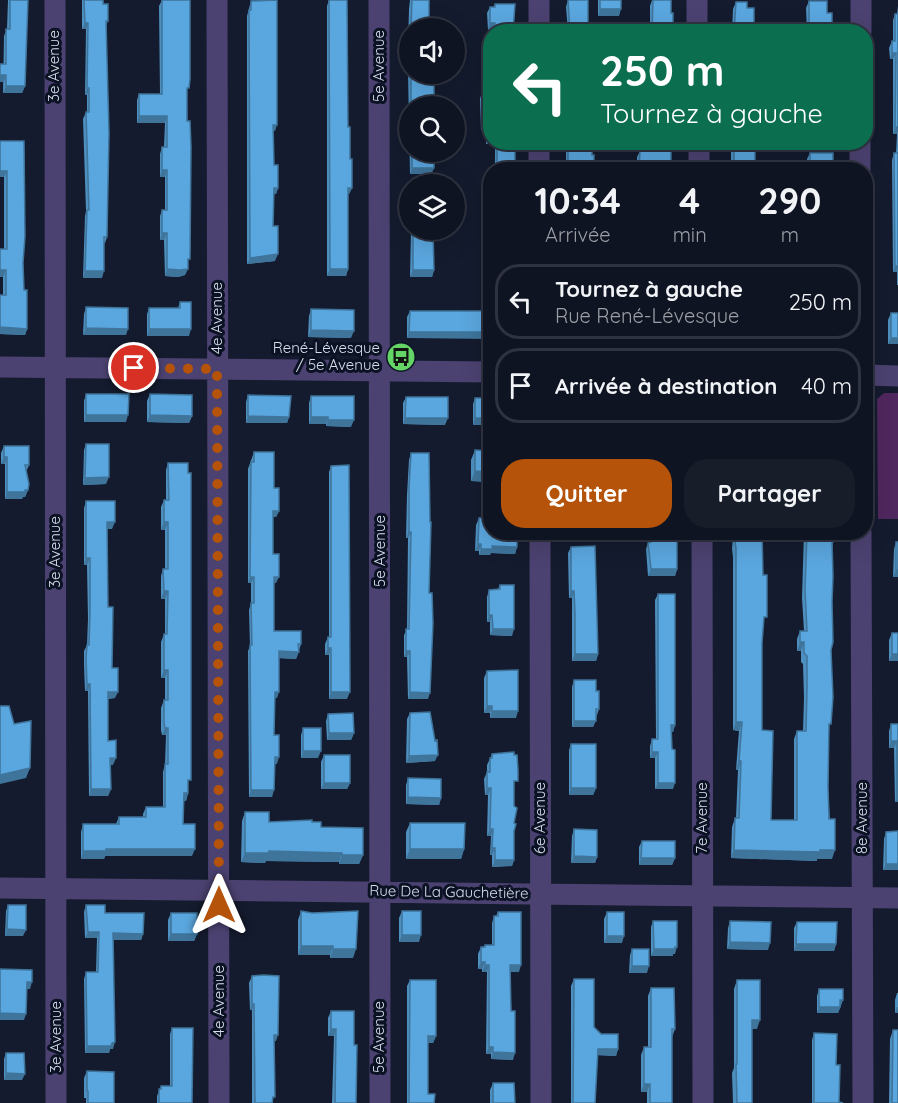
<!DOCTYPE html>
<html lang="fr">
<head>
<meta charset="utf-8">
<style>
	:root { --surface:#0f1422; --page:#181d2a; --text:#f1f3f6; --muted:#9b9ea5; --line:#2f3340; --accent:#b45309 }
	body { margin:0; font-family:Quicksand,sans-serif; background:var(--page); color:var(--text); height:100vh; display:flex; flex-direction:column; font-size:22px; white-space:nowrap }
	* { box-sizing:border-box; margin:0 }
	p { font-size:20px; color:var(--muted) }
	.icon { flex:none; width:33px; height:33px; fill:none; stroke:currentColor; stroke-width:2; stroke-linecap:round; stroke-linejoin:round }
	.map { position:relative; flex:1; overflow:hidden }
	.panel { position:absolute; left:483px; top:162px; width:390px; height:378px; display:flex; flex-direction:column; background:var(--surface); border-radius:24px; box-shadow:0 6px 24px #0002,0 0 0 2px var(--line) }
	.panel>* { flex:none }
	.hud { position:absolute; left:483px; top:24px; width:390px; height:126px; border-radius:24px; box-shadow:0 6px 24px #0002,0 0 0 2px var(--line); background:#0b6e4f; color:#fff; overflow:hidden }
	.buttons { position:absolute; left:399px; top:18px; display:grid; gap:12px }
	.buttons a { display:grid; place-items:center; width:66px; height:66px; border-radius:50%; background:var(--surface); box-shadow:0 6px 24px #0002,0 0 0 2px var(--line); font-size:30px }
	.pin { position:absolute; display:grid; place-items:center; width:51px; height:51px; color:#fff; margin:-26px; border:3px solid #fff; border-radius:50%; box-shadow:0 2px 6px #0007 }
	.me { position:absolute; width:66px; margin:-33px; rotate:0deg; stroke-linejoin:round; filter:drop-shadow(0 0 4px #0008) }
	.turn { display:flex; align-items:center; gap:21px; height:126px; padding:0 18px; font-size:27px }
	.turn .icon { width:78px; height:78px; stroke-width:2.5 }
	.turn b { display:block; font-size:42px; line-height:51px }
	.eta { display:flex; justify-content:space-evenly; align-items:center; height:102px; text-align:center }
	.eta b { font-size:36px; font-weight:700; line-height:42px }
	.action { display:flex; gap:12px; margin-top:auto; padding:12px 18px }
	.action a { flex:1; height:69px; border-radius:24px; background:var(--accent); color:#fff; font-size:24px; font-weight:700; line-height:69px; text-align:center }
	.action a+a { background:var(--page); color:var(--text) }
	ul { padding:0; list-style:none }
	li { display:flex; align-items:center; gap:18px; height:75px; margin:0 12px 9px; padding:0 6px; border:3px solid var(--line); border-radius:24px }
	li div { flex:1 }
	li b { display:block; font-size:22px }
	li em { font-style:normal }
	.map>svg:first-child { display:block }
</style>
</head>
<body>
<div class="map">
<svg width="898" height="1103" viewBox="0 0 898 1103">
	<rect width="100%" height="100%" fill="#141b2e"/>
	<!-- green -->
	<path fill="#50275e" d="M884 393H898V519H878L877 399Z"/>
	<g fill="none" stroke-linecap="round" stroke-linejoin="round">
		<!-- minor -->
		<path stroke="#4c4271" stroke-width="21" d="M55 0 56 1103
			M217 0 219 1103
			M379 0 380 1103
			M539 0V32
			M697 0V32
			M861 32V0
			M539 142V170
			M699 142V170
			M860 170V142
			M0 367 490 372
			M866 375 898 376
			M540 532 541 1103
			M702 532 703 1103
			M861 532 863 1103
			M0 888 898 898"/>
	</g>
	<!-- wall -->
	<path fill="#4d8fbf" d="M8 0H28L25 86 22 93H3L4 36 7 29Z
		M82 0H103L108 21 106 26 107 237 105 243H104L102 278H83L85 216 86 211 83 119 86 112H87V95H85L86 29H82Z
		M162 0 187 93 188 266 185 275 178 277 165 276 164 240H160V216L162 210H165V177H160V154L162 147H164L165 123H137V100L139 94H160L159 6Z
		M329 0 348 127 352 188 349 194H348V269L346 276H327V6Z
		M410 0H429V28H410V74H434V106H410V152H434V168L431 174H410L408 72H406V50L408 45 409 9Z
		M568 0 588 32H568L566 7Z
		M598 0H621L619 16H598Z
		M652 0 671 13 673 28 671 32H650V6Z
		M251 1 275 131H273L274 165 278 188 276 194H274L273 226 275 261 247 264V16Z
		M809 1 827 13 832 32H807L806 8Z
		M736 2 747 8 754 32H732L733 9Z
		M495 4 513 32H492V30H488L487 13 490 7H494Z
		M898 6V285H897V272H893L892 160 894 153H896L897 134H893V59H890L889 48 892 41H893V20L895 14H897Z
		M489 85 490 142H515V170H495V144H486V130H481L480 99 482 92H487Z
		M0 141H24L23 263 24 290 27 329 25 335 0 334V295H3V277H0V249H4V177H0Z
		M566 142H592V155L594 170H566Z
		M649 142H671V170H637V157L640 151 649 150Z
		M731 142H755V170H731Z
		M810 153 833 170H807V159Z
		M490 188V212H488V194Z
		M411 230H433L434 270 432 277H410Z
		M490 254V279H487V261Z
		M180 302 189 336H147V314L149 308H178Z
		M86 307 126 335H83L84 314Z
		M311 309 351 338 308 337 309 316Z
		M410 311H490L407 338V317Z
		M891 313H898V344H888V320Z
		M86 394 126 422H84V401Z
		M150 394 192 416 189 423 147 422V401Z
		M248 395 289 417 287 423H246V402Z
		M311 396 351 427 326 426V424H309V403Z
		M406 397 445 425 403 424V403Z
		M475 398H490L473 425V404Z
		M86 444 106 484 83 485 84 450Z
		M4 446 29 465 26 472 28 490 25 497H23L22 499H5V464H1V453Z
		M475 450 490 451V482L471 481V460Z
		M254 452 274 488 279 511 276 517H273V554L276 583H274V631L301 644 296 659 279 658 277 698H275L274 735 277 764H275L272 797H249L248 651 250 646 249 610 251 603V583H248V469Z
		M411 453 429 593 428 699H408L407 657H404V635L407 629 408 538H406L407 495 409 460Z
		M168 463 188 787V793L186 801H184L183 824 192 856H105L104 859H81V832L83 824H116L119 817H143V814L146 807H163V772L165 764 166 735H162L161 730V708L164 700H165V678H161V642L164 634H165V599H161V576L163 569H165V530H161V507L164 500H166V470Z
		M331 466 347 699H329V655H325V644L328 637H329V472Z
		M86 501 112 529H107L108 607 112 668 115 698 108 699V741L113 765H110L111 789 108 796H89L88 691H85L84 665V651L87 645 88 619 87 565H84V508Z
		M488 506 517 547 515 554 491 553 490 555H479V551H475L476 525 479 518H485V513Z
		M650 532H677V569L675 576H648L646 549 648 543 649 536Z
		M734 532H762L763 625 762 643V730L771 820H794V739L797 731H803L804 698 803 664 801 662V651H797V639L800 631H804L802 598 804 532H833L828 787 832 859H817V861L731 858 732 827 735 818H736L738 770H736L739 731 733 730V557L732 549 733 537Z
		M896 542 898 577H893L894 549Z
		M571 547 598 654 596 661H572V598H569L568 553Z
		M500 585 512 636 490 635V622H487V597L489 590 498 589Z
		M658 594 675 725 673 732H671L673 789H655V758H650V746L652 739H656L655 600Z
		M892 633 898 661H889V640Z
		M487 671 516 718H490V713H484V678Z
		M574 680 596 691 599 709 593 727H572V687Z
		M410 713 435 761 406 763 407 719Z
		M328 714 354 733 351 740H327L326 721Z
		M891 724H898V802H895L894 748H889V731Z
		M303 728 318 758H301V735Z
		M571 744 596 788 593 795H569V750Z
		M492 754 515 787H514V860L512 866 492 867V855H490L491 836H487L488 795H485L484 779 487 772V765Z
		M324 755 350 783 347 789H321V762Z
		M408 778 441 798 439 805 406 804V785Z
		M245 812 269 822H312L321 827 363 855 359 864H339V862L266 861 265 863 241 862 242 821Z
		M410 823 464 849 461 859H406V832Z
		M574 829 597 857 595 863H571L572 836Z
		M898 831V870H883L884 839 886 832Z
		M642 841 675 858 672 865H639V847Z
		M8 905 23 936H5L6 911Z
		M86 905 105 913 143 934 141 940H113V1049H110L109 1053H85L84 979 86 972H96L97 938H85L84 912Z
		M301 911 312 913 353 958H330V955H298V920Z
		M402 911 419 942H399V918Z
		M498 912 519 972H510L513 1060 491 1059V1054H486L487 972H482V969H478V954L481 947H484L485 945H492V923L494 916H496Z
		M607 912 622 943H604V919Z
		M171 913 197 934 194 941H168V920Z
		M653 921 675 954H673V956H651V927Z
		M730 921 768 950 727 949 728 928Z
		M797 922 836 944 834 951H794V928Z
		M632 949 647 973H629L630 955Z
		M252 976 276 1041H274L273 1103H252V1010H250L249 983Z
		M574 979 594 1027 618 1049 616 1056 597 1055 595 1103H571V986Z
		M410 980 436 1036 433 1043H428V1094L434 1103H407V986Z
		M737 980 757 1029H752V1103H733L732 1073 734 1068V989Z
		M651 988 675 1029 672 1037V1103H647V1092H641V1055L644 1047H648V996Z
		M819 989 843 1000 838 1013H817V996Z
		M897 993H898V1013H895V1000Z
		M331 1011 354 1045 356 1103H332L334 1036H328V1018Z
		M172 1028 192 1103H157V1096L161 1086H170V1034Z
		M893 1030 898 1103H889L890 1039Z
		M814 1033 836 1065 839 1102 843 1103H812V1040Z
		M6 1053 22 1080H4V1059Z
		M87 1071 114 1103H86V1098H84V1078Z
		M493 1083 515 1103H490V1090Z"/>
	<!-- shaded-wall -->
	<path fill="#3f749b" d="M600 9H621L619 16H598Z
		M85 23H88L86 29H82Z
		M490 23H495L492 30H488Z
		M892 53H896L893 59H890Z
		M408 65H410V69L408 72H406Z
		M0 75H6L4 82H0Z
		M6 86H25L22 93H3Z
		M87 88H89L87 95H85Z
		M139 116H167L165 123H137Z
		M484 123H488L486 130H481Z
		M273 125H277L275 131H271Z
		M895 127H898V130L897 134H893Z
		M489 137H490V142H495V144H486Z
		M412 168H434L431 174H410Z
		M162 170H167L165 177H160Z
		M0 171H7L4 177H0Z
		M274 188H278L276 194H271Z
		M348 188H352L349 194H345Z
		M490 205V212H488Z
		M162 233H167L164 240H160Z
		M278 254 275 261 247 264 250 258Z
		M895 266H898V268L897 272H893Z
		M167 269H188L185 275 178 277 165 276Z
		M330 269H348L346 276H327Z
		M0 270H6L3 277H0Z
		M413 270H434L432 277H410Z
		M85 271H104L102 278H83Z
		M490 272V279H487Z
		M0 327 27 329 25 335 0 334Z
		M86 328 128 329 126 335H83Z
		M149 329H191L189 336H147Z
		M311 330 354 331 351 338 308 337Z
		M409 332H490V339L407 338Z
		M891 338H898V344H888Z
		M86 415H128L126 422H84Z
		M150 415 192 416 189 423 147 422Z
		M248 416 289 417 287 423H246Z
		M311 417H328L326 424H309Z
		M405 418H448L445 425 403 424Z
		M475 418H490V425H473Z
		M328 420H354L351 427 326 426Z
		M4 457H7L5 464H1Z
		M475 471 490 472V482L471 481Z
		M109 477 106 484 83 485 85 478Z
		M25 490H28L25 497H23L22 499H5L7 492Z
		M273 511H279L276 517H271Z
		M107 522H115L112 529H104Z
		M164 522H168L165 530H161Z
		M409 532H411L408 538H406Z
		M478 544H481L479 551H475Z
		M492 546 517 547 515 554 491 553 490 555H479L481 549Z
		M86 558H90L87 565H84Z
		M651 569H677L675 576H648Z
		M896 570H898V577H893Z
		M250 577H254L251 583H248Z
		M274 577H279L276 583H271Z
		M164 591H168L165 599H161Z
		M571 591H574L572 598H569Z
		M489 615H492L490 622H487Z
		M493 629H514L512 636 490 635Z
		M800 642H804L801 651H797Z
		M328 648H331L329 655H325Z
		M279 651 299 652 296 659 277 658Z
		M406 651H410L407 657H404Z
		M575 654H598L596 661H572Z
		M892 654H898V661H889Z
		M164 670H168L165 678H161Z
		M87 684H90L88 691H85Z
		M108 692H118L115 698 105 699Z
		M275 692H279L277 698H272Z
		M331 692H350L347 699H329Z
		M410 692 430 693 428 699H408Z
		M487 706H492L490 713H484Z
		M492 711H518L516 718H490Z
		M574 721H596L593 727H572Z
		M736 722H742L739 731 733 730Z
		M671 725H675L673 732H668Z
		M165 728H168L166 735H162Z
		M329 733H354L351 740H327Z
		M891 741H897L894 748H889Z
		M303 751H321L318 758H301Z
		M652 752H658L655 758H650Z
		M438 755 435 761 406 763 409 756Z
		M275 757H279L277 764H272Z
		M110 758H116L113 765H108Z
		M739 761H741L738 770H736Z
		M30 768 26 778 0 784V775Z
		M324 783H350L347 789H321Z
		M658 783H675L673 789H655Z
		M487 788H491L488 795H485Z
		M571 788H596L593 795H569Z
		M91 789H111L108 796H89Z
		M251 790H274L272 797H249Z
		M184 793H188L186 801H181Z
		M897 796H898V802H895Z
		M408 797 441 798 439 805 406 804Z
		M490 829H493L491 836H487Z
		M492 848H495L492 855H490Z
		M106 849H195L192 856H105L104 859H81L83 851Z
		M410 849H464L461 859H406Z
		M734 850H835L832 859H817V861L731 858Z
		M269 851 342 853 339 862 266 861 265 863 241 862 245 853Z
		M342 855H363L359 864H339Z
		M574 856 597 857 595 863H571Z
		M641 858H675L672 865H639Z
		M495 860H514L512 866 492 867Z
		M886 864H898V870H883Z
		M7 929 26 930 23 936H5Z
		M88 932H99L97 938H85Z
		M113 933 143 934 141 940H111Z
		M171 934H197L194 941H168Z
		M402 935H421L419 942H399Z
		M607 936H624L622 943H604Z
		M730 942 770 943 768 950 727 949Z
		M796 944H836L834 951H794Z
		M301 946H333L330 955H298Z
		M675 947H677L675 954H673V956H651L654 949Z
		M333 949H356L353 958H330Z
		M481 962H485L482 969H478Z
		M485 965H489L487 972H482Z
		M510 965H521L519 972H508Z
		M632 966H649L647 973H629Z
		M27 982H32L30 989H25Z
		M840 1000H843L838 1013H817L819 1007Z
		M252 1004H254L252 1010H250Z
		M897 1007H898V1013H895Z
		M0 1013 26 1014 24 1020H0Z
		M752 1020H760L757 1029H749Z
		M331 1029H336L334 1036H328Z
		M274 1035H278L276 1041H272Z
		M428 1036H436L433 1043H426Z
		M115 1042 113 1049H110L109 1053H85L87 1046Z
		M489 1047H493L491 1054H486Z
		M598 1049H618L616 1056 595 1055Z
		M493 1052 515 1053 513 1060 491 1059Z
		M6 1073 25 1074 22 1080H4Z
		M644 1084H650L647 1092H641Z"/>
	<!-- building -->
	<path fill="#5aa6de" stroke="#3f749b" stroke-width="1.5" d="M10 0H28L25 86H6V75H0V64H6V29H10Z
		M84 0H103V4H108V21H106L109 133 107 237H104V271H85L87 210H89L86 112H89V88H87L88 23H85Z
		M162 0H190V79L189 88H187V121H190L191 147 190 259H188V269L180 270 167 269V233H162V210H167V170H162V147H167V116H139V94H162Z
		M277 0V125H273L274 165H278V188H274L273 226H278V254L250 258 249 10H251V1Z
		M329 0H347L348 127H350V159H352V188H348V269H330Z
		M412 0H429V28H411Z
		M568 0H588V32H570Z
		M600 0H621V9H600Z
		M653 0H671V13H673V28H670V32H652Z
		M809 1H827V13H832V32H809Z
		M736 2H747V8H754V32H734Z
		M495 4H515L513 32H495V23H490V7H495Z
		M895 14H898V127H895L896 53H892V41H895Z
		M409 44H410V65H408Z
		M411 74H434V106H411Z
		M489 85H490V137H489L488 123H484L482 92H489Z
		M0 141H24L25 236 23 263 24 290H27V329L0 327V295H6V270H0V249H7V171H0Z
		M497 142H515V170H497Z
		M568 142H592V155H594V170H568Z
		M652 142H671V170H639L640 151 652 150Z
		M734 142H755V170H734Z
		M412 152H434V168H412Z
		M810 153H833V170H810Z
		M894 153H898V266H895Z
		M413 230H433L434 270H413Z
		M180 302H191V329H149V308H180Z
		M86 307 128 308V329L86 328Z
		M311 309 354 310V331L311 330Z
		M410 311H490V332H409Z
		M891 313H898V338H891Z
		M86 394H129L128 415H86Z
		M150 394 192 395V416L150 415Z
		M248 395 291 396 289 417 248 416Z
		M311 396H354V420H328V417H311Z
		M406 397H448V418H405Z
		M475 398H490V418H475Z
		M86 444H109V477L85 478Z
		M4 446H29V465H25L29 484 28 490H25V492H7V457H4Z
		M475 450 490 451V472L475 471Z
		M254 452H274V488H279V511H273V554H279V577H274V631H301V644H298L299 652 279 651V692H275L274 735H279V757H275L274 790H251L250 645H252L251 603H254V577H250L251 462H254Z
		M411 453H429L430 522H431L429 593H432L433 623 430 693 410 692V651H406V629H409L411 532H409V488Z
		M168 463H188V473H191V780H188V793H184L183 824H195V849H106V851H83V824H119V817H146V807H165V764H168V728H165L164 723V700H168V670H164V634H167L168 591H164L163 569H168V522H164V500H169Z
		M349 465 350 692H331V648H328V637H331V466Z
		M86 501H115V522H107L108 607H113L112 668H118V692H108V741L116 740V758H110L111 789H91L90 684H87L86 659 87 645H89L90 612V558H86Z
		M488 506H490V532H517V547L492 546 493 549H481V544H478L479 518H488Z
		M651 532H677V569H651L648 543 651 542Z
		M736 532H762L763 575H767V617H764L762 643V730L773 731 771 820H797V731H806L807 689V656L804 653V642H800V631H807L805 589 807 532H833V542H832L833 576 832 602 833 642 831 650 833 697 831 724H829L828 787 829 819H835V850H820V852L734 850 735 818H739L741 761H739L742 722H736V548L735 541Z
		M896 542H898V570H896Z
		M595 546 598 654H575V613L574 591H571V547Z
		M500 585H514V629H493L492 615H489V590L500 589Z
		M658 594H675V725H671L672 749 675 750V783H658V752H652V739H658Z
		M892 633H898V654H892Z
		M518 670V711H492V706H487V671Z
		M574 680H596V691H599V709H596V721H574Z
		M0 706H9L14 724 31 721 30 768 0 775Z
		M430 712 435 741 437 740 438 755 409 756 410 713Z
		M353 713 354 733H329L328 714Z
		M891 724H898V796H897V741H891Z
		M303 728H321V751H303Z
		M571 744H596V788H571Z
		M514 752V755H517L518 770V781H514V806L517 808 514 823 516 824 514 831V860H495V848H492L493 829H490L491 788H487V772H490V758H492V754Z
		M324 755H350V783H324Z
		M408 778 441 779V798L408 797Z
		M245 812H269V822L312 820V822H321V827L363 828V855H342V853L269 851V853H245Z
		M410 823H465L464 849H410Z
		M574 829 597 830V857L574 856Z
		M898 831V864H886V832Z
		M642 841H675V858H641Z
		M8 905H26V930L7 929Z
		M86 905H105V913H144L143 934 113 933 115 1042 112 1043 111 1046H87L86 972H98L99 932H88Z
		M301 911 312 913 358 911 356 949H333V946H301Z
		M402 911H421V935H402Z
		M498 912H521V965H510L511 1011H515V1053L493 1052V1047H489V965H485V962H481V947H485V945H494V916H498Z
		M607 912H624V936H607Z
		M171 913H197V934H171Z
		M653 921H677V947H675V949H654Z
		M730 921 771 922 770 943 730 942Z
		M797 922H837L836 944H796Z
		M632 949H649V966H632Z
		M0 969 32 970V982H27L26 1014 0 1013Z
		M264 975 279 976 278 1035H274L275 1097H273L272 1103H255L254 1004H252V976Z
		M574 979H594V1027L601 1034H618V1049H598L595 1103H573Z
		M410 980H436V1036H428V1094H435L434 1103H409Z
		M737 980H760V1020H752V1103H737L736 1064H737Z
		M651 988H674L675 1029H672V1103H650V1084H644V1047H651Z
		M819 989H843V1000H840V1007H819Z
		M331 1011H354V1045H357L356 1103H335L336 1029H331Z
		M172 1028H193L192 1103H159V1089H161V1086H172Z
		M893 1030H898V1103H892Z
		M814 1033 837 1034 836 1065H840L839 1102 843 1103H814Z
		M6 1053H24L25 1074 6 1073Z
		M87 1071 114 1072V1103H88V1091H87Z
		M493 1083H514L515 1103H493Z"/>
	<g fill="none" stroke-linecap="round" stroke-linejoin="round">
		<!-- route -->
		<path stroke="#b45309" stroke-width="10" stroke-dasharray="0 18" d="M134 368 217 369 219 905"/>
	</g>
	<!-- icons -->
	<defs>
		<g id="bus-disc" transform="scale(1.5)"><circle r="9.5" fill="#65d467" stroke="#0b1224"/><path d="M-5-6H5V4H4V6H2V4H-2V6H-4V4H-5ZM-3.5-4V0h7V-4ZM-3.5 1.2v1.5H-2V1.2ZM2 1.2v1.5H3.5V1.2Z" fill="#111"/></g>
	</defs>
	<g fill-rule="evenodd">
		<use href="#bus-disc" x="401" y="357"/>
	</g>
	<g text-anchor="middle" stroke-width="6" stroke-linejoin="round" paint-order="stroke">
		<!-- street labels -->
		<g font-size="15" fill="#d9deec" stroke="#0b1224">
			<text transform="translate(54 66) rotate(-90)" y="5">3e Avenue</text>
			<text transform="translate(379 66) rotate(-90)" y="5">5e Avenue</text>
			<text transform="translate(217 318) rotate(-90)" y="5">4e Avenue</text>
			<text transform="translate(380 551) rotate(-90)" y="5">5e Avenue</text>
			<text transform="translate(55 552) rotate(-90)" y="5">3e Avenue</text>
			<text transform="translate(540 818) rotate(-90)" y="5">6e Avenue</text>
			<text transform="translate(702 818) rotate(-90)" y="5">7e Avenue</text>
			<text transform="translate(862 818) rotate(-90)" y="5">8e Avenue</text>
			<text transform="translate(449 892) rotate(1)" y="5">Rue De La Gauchetière</text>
			<text transform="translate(219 1001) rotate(-90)" y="5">4e Avenue</text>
			<text transform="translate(56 1037) rotate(-90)" y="5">3e Avenue</text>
			<text transform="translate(379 1037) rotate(-90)" y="5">5e Avenue</text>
		</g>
		<!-- poi labels -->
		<g font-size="15" fill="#d9deec" stroke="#0b1224" text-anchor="end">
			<text x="380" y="353">René-Lévesque<tspan x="380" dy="17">/ 5e Avenue</tspan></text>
		</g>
	</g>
</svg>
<div class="buttons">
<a><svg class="icon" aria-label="sound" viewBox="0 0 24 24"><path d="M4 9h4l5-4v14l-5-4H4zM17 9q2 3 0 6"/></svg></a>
<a><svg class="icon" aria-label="search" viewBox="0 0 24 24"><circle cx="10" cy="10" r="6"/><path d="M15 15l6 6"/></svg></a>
<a><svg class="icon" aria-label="layers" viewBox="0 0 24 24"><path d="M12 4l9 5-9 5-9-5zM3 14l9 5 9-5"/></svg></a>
</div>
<div class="pin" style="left:134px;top:368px;background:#d93025"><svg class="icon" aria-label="arrive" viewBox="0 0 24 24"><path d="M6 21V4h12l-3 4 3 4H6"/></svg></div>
<svg class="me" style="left:219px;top:905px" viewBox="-20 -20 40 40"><path d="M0-17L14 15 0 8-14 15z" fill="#b45309" stroke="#fff" stroke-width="4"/></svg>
<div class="hud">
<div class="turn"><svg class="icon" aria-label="left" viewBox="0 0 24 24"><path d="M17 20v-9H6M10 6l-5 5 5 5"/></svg><div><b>250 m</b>Tournez à gauche</div></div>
</div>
<section class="panel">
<div class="eta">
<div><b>10:34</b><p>Arrivée</p></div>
<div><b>4</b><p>min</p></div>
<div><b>290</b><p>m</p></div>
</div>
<ul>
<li><svg class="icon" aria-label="left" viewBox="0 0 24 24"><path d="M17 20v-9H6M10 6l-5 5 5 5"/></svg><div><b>Tournez à gauche</b><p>Rue René-Lévesque</p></div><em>250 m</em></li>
<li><svg class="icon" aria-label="arrive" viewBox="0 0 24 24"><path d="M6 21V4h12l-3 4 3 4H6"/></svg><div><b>Arrivée à destination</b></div><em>40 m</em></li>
</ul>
<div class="action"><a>Quitter</a><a>Partager</a></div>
</section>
</div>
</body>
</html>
